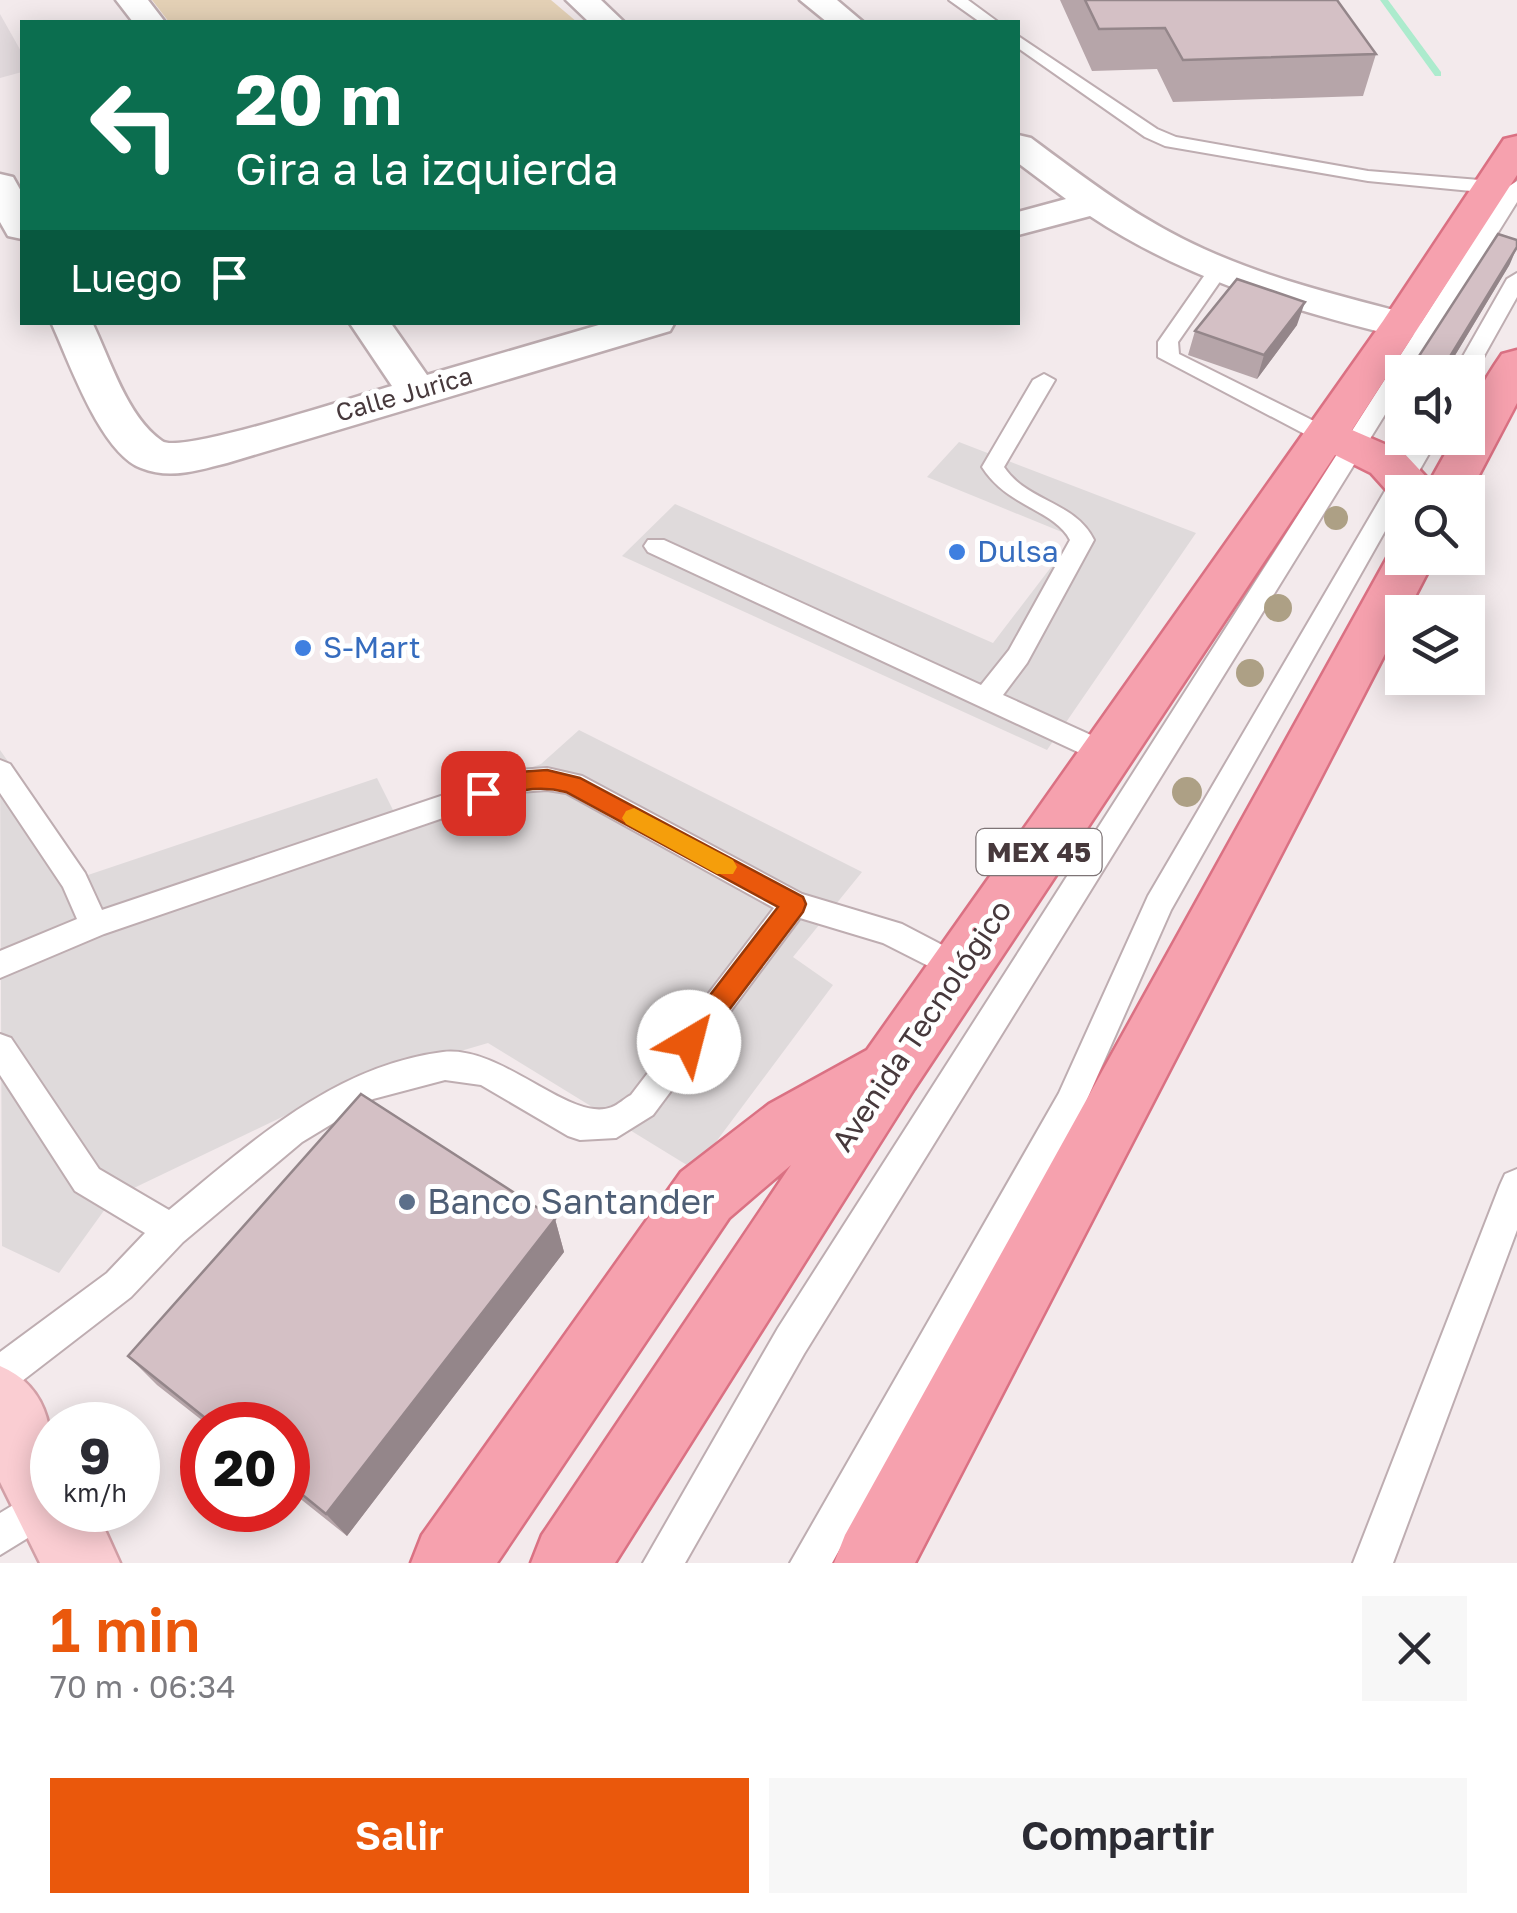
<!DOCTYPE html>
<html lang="es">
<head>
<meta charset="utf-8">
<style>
	:root { --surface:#fff; --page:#f7f7f7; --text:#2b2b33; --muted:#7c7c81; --accent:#ea580c }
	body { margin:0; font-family:"Golos Text",sans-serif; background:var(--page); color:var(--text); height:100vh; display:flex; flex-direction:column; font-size:38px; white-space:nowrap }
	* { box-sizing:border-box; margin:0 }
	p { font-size:32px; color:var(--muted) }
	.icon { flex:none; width:55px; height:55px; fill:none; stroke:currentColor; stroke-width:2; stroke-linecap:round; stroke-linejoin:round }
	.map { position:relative; height:1563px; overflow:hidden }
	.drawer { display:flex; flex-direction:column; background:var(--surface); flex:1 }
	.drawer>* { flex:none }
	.guide { position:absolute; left:20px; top:20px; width:1000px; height:305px; border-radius:0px; box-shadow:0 5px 25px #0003; background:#0b6e4f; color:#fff; overflow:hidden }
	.tools { position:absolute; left:1385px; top:355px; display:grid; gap:20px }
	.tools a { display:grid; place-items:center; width:100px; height:100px; border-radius:0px; background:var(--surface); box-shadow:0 5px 25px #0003; font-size:50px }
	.speed { position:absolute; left:30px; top:1402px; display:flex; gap:20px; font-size:50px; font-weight:700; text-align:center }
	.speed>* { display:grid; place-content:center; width:130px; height:130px; border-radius:50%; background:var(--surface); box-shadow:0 5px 25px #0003; line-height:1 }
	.speed small { font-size:25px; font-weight:400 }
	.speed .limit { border:15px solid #d22; background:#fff; color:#111 }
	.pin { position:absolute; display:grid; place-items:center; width:85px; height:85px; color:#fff; margin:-42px; border-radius:20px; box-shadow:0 5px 15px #0006 }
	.me { position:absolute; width:110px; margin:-55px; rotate:37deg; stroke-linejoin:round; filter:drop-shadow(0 0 8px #0008) }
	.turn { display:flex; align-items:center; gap:35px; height:210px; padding:0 50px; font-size:45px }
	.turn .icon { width:130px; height:130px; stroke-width:2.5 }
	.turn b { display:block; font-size:70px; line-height:85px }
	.then { display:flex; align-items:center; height:95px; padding:0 50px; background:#0003; gap:20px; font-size:38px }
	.round { display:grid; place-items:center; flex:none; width:105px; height:105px; border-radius:0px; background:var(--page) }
	.overview { display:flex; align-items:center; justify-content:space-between; height:170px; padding:0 50px }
	h1 { font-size:60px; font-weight:600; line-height:75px; color:var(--accent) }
	.button { display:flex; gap:20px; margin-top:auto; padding:20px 50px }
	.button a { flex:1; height:115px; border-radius:0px; background:var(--accent); color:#fff; font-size:40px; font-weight:600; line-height:115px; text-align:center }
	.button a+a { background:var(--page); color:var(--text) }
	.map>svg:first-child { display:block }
</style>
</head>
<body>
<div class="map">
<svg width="1517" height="1563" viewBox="0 0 1517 1563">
	<rect width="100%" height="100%" fill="#f3eaec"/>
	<!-- industrial -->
	<path fill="#e3dbde" d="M0 14 22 53V72L0 78Z"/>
	<!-- green -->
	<path fill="#e4d1b6" d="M152 0H551L577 22H169Z"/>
	<!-- parking -->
	<path fill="#dfdadb" d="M959 442 1196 533 1047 750 622 556 675 504 993 643 1074 537 927 477Z
		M579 730 862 872 793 957 833 985 695 1170 488 1043 355 1082 113 1198 59 1273 2 1246 0 750 88 875 377 778 396 816 541 764Z"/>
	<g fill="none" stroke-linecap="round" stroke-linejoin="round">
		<!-- stream -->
		<path fill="#acebcd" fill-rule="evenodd" d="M1380 0H1388L1441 72V76H1435Z"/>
		<!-- service casing -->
		<g stroke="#beadb1" stroke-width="4">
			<path id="service" d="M949 0H968L998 22H980Z
				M1018 36 1157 129 1176 137 1368 171 1492 181 1501 187 1492 193 1368 181 1165 146 1145 137 1018 48Z
				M1517 181V202L1411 372H1402V387L804 1354 685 1563H643L778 1328 1508 187Z
				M1218 264 1228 270 1178 342 1179 354 1332 430 1335 435 1332 440H1316L1158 357V342L1211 266Z
				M1517 273V297L1475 372 1468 378V372H1454L1507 279Z
				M1044 374 1055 380 1004 467C1027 502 1075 501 1094 540L1027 663 1003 695 1115 746 1119 753 1115 760 1105 763 1095 760 648 552 644 546 648 540H664L981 685 1009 650 1070 540C1055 510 1007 507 982 467L1033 380Z
				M1416 438H1438L1407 492H1402V501L1171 910 1081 1113 832 1563H790L1059 1093 1148 896Z
				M0 760 10 764 85 873 102 910 518 770 547 768 582 776 802 894 902 924 971 960 975 969 971 978 960 982 883 943 800 918 653 1115 616 1138 580 1140 568 1136 481 1085 445 1080 373 1099 302 1142 183 1242 131 1297 13 1388 0 1393V1352L107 1273 145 1233 75 1191 0 1075V1034L11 1038 99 1169 169 1210C251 1143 333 1066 443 1052 503 1045 570 1124 612 1107 618 1105 625 1098 631 1095L774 908 566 793 547 790 519 792 104 934 0 978V951L77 919 63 887 0 793Z
				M1517 1169V1230L1393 1563H1353L1500 1185 1505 1174Z
				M48 1484 52 1486V1510H64L62 1517 0 1555V1513Z"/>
		</g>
		<!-- minor casing -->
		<g stroke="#beadb1" stroke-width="5">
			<path id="minor" d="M116 0H148L165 22H133Z
				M566 0H601L624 22H589Z
				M800 0H837L863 22H827Z
				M1018 135 1031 138C1086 179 1141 221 1204 249 1272 280 1344 297 1416 316L1422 325 1416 334 1401 337C1291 310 1185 279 1090 216L1018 235V212L1066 199 1018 163Z
				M0 174 13 177 22 193V239L8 236 0 222Z
				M51 322H92C110 359 127 417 162 441 180 455 359 395 392 386L349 322H390L427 375 609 322H675L670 331 227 463C199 470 170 480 141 468 100 452 69 361 51 322Z"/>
		</g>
		<!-- secondary casing -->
		<g stroke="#d29fa6" stroke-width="5">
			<path id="secondary" d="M0 1366C61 1392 52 1453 52 1510H96L120 1563H40L0 1482Z"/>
		</g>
		<!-- primary casing -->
		<g stroke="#da7183" stroke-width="5">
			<path id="primary" d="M1517 136V175L1352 430 1403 452 1430 481 1454 438H1468C1468 406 1484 380 1502 354L1517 350V403L1468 496V492H1402V504L1398 503 1371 473 1335 455 914 1089 615 1563H531L542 1535 791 1165 729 1218 497 1563H411L422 1535 681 1172 769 1104 867 1050 1383 321 1504 139Z
				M1402 544V558H1435L1407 612H1402V621L915 1563H834L845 1535 1387 558 1394 546Z"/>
		</g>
		<!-- service -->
		<use href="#service" fill="#fff" fill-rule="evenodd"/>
		<!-- minor -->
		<use href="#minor" fill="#fff" fill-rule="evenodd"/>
		<!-- secondary -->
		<use href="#secondary" fill="#facdd2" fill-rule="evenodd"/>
		<!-- primary -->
		<use href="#primary" fill="#f6a1ae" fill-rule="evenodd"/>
	</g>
	<!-- trees -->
	<g fill="#ada085">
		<circle cx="1336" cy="518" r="12"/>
		<circle cx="1278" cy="608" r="14"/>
		<circle cx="1250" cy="673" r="14"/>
		<circle cx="1187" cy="792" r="15"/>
	</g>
	<!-- wall -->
	<path fill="#b6a5a9" d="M1060 0H1337L1376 54 1363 96 1173 102 1157 69 1092 71Z
		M1510 264 1445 372H1411L1417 359Z
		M1297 325 1257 379 1188 355 1195 331Z
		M555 1219 564 1252 347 1536 288 1489V1425H208L157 1385 128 1356Z"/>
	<!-- shaded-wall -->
	<path fill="#94868a" d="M1517 247 1510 264 1445 372H1441Z
		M1305 302 1297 325 1257 379 1264 355Z
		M555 1219 564 1252 347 1536 326 1514Z"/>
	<!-- building -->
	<path fill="#d4c0c5" stroke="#94868a" stroke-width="2.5" d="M1085 0H1337L1376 54 1183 60 1165 28 1099 29Z
		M1498 234 1517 240V247L1443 368 1417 359Z
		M1237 279 1305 302 1264 355 1195 331Z
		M361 1094 555 1219 326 1514 288 1483V1425H214L128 1356Z"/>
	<!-- route -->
	<path fill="#ea580c" stroke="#983908" stroke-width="2.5" d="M547 770 580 778 803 897 806 904 803 912 698 1051 689 1054 680 1051 676 1042 680 1034 778 907 566 792C535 784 512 792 483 802L471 793 475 786 518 772Z"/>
	<!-- slow -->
	<path fill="#f59e0b" d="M634 808 733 860 737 867 733 874H717L626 824 622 818 626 811Z"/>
	<!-- markers -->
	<g fill="#3f7fe0" stroke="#fff" stroke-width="4">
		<circle cx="957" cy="552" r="10"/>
		<circle cx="303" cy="648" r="10"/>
	</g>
	<circle fill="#5c6f8a" stroke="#fff" stroke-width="4" cx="407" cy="1202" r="10"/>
	<g text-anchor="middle" stroke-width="10" stroke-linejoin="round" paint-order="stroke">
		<!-- far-street labels -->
		<g font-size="25" fill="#47393c" stroke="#fff">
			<text transform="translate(404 394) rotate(-16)" y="9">Calle Jurica</text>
		</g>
		<!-- shield labels -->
		<rect fill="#fff" stroke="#7e7476" stroke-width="2.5" x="976.5" y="829" width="125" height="46" rx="8"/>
		<g font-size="28" font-weight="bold" fill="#47393c">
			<text x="1039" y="862">MEX 45</text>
		</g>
		<!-- shop labels -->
		<g font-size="30" fill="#366cbe" stroke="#fff" text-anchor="start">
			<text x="977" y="562">Dulsa</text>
			<text x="323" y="658">S-Mart</text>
		</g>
		<!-- street labels -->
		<g font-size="30" fill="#47393c" stroke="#fff">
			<text transform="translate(922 1026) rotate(-56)" y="10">Avenida Tecnológico</text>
		</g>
		<!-- near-service labels -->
		<g font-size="35" fill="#4e5e75" stroke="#fff" text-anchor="start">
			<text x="427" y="1214">Banco Santander</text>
		</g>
	</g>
</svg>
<div class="tools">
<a><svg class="icon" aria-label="sound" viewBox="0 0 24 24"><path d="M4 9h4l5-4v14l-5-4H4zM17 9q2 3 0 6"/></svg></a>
<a><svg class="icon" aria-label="search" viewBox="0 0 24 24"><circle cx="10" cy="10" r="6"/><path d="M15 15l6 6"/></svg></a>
<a><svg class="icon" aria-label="layers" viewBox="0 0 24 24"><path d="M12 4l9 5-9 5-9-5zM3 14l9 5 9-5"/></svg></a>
</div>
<div class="speed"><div>9<small>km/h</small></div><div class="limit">20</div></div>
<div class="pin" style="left:483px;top:793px;background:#d93025"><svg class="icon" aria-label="arrive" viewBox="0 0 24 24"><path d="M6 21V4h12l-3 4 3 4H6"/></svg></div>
<svg class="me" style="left:689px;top:1042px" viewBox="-20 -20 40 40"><circle r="19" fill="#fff"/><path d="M0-13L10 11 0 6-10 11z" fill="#ea580c"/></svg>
<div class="guide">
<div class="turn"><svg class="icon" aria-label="left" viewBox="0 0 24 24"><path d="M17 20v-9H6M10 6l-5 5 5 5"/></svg><div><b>20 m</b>Gira a la izquierda</div></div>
<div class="then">Luego<svg class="icon" aria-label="arrive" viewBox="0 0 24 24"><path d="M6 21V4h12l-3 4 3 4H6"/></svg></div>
</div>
</div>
<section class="drawer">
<div class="overview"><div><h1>1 min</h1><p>70 m · 06:34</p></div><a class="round"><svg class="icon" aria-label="close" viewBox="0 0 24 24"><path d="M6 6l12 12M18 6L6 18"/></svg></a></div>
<div class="button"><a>Salir</a><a>Compartir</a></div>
</section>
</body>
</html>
